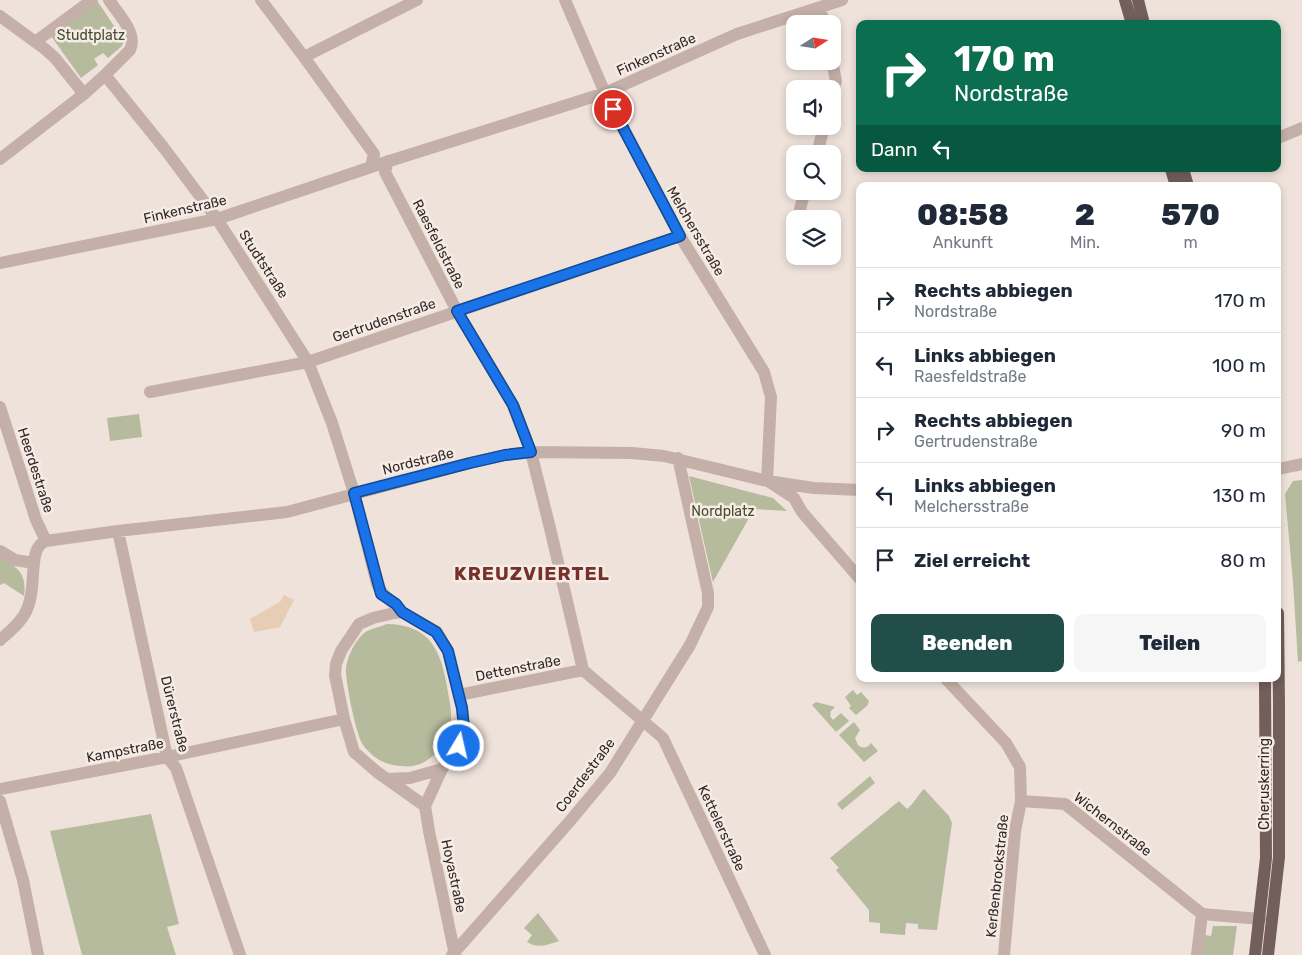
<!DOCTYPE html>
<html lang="de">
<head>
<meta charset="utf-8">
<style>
	:root { --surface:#fff; --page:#f6f6f7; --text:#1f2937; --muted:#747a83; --line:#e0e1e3; --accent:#224e4a }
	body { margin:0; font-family:Rubik,sans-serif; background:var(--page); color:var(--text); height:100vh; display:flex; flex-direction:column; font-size:19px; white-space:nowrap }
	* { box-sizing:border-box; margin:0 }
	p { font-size:16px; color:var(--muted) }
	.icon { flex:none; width:28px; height:28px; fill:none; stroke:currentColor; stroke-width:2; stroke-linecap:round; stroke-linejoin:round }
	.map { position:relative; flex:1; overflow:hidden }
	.details { position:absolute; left:856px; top:182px; width:425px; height:500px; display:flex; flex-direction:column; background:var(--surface); border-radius:10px; box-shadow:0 2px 8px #0003 }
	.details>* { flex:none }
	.banner { position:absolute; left:856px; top:20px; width:425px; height:152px; border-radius:10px; box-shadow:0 2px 8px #0003; background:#0b6e4f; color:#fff; overflow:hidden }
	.needle { width:32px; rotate:78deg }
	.buttons { position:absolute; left:786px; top:15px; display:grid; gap:10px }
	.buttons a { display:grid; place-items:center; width:55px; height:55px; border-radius:10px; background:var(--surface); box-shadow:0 2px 8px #0003; font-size:25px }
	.pin { position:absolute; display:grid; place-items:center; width:42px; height:42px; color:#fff; margin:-21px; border:2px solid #fff; border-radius:50%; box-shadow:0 1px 5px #0007 }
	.me { position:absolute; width:55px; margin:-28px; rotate:9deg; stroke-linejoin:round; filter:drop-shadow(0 0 4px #0008) }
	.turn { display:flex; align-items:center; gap:18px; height:105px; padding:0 15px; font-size:22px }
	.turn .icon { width:65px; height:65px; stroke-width:2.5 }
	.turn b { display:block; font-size:35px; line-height:42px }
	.then { display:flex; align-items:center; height:48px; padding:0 15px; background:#0003; gap:10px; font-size:19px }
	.eta { display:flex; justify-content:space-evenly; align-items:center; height:85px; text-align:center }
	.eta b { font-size:30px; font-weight:800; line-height:35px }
	.action { display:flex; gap:10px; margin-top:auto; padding:10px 15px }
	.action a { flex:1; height:58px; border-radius:10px; background:var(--accent); color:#fff; font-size:20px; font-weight:800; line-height:58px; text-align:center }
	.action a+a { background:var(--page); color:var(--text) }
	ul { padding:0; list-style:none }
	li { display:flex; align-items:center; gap:15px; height:65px; padding:0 15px; border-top:1px solid var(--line) }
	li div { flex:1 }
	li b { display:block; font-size:19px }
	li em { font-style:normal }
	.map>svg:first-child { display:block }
</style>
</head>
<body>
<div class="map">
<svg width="1302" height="955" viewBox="0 0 1302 955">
	<rect width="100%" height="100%" fill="#eee2da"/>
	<!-- green -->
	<path fill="#b5bb9c" d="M98 2 124 41 122 46 108 58 103 53 94 59 98 65 81 78 51 36Z
		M139 414 142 437 110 441 107 418Z
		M689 476 773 498 787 511 754 509 713 582Z
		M1302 480V661L1298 662 1293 582 1285 494 1293 481Z
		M0 557C18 568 27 573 24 596L4 583 0 585Z
		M387 624C438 625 443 661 450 703 453 724 450 739 435 754 426 763 414 768 401 766 384 765 373 758 363 745 356 735 345 680 346 668 348 655 354 643 363 634 368 629 380 627 387 624Z
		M853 690 857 695 861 692 869 701 867 706 856 715 849 708 851 706 845 697Z
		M816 702 835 707 830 712 831 714 830 716 833 720 841 713 849 721 836 732 812 705Z
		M854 722 860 730 855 738 858 745C862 749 868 748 871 743L878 751 864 762 839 735Z
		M870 776 875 783 842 810 837 804Z
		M924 789 949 816 952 823 937 930 918 929V924L906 923 905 935 880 933V923L869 922V910L836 870 839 868 830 858 899 801 907 809C916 801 917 796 924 789Z
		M151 814 179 924 167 927 176 955H82L50 831Z
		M538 913 559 941C547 945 538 949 527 942L532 935 524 928Z
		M1213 926H1237L1233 955H1202L1205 935 1211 936Z"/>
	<!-- sand -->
	<path fill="#e6cdb4" d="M284 595 294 600 280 627 254 632 250 619 280 602Z"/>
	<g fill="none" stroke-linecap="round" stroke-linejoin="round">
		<!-- minor -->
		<path stroke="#c4b0a8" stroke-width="12" d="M261 0 304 57 374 154 371 166
			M565 0 605 93 680 236 764 372 771 397 767 481
			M820 7 824 24
			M0 16 45 49 55 58 84 94 105 75 164 148 217 219 308 362 332 423 354 493 377 584C382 596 393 601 402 612
			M35 42 92 0
			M304 57 417 0
			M832 61 836 81 832 94
			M105 75 130 50C138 33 118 14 109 0
			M1278 138 1302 128
			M817 154 824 126
			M0 159 84 94
			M388 161 385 172 457 311 513 405 531 452 550 528 583 670 663 738 765 955
			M800 209 805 191
			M0 263 217 219 380 164 605 93 737 34 842 0
			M150 392 308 362 680 236
			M0 407 36 520 46 541
			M1278 469 1302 464
			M771 483 794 498 802 512 860 579
			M118 531 167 757 176 768 240 955
			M0 551 15 560 34 563
			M0 640C11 630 23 621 28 607 35 588 31 569 36 552 38 546 41 543 46 541L118 531 287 512 470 463 505 455 531 452 632 453 664 456 767 481 814 488 860 490
			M946 679 1006 743 1020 767 1021 801 1015 831 1004 955
			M459 695 583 670
			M387 779 410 778 442 769
			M0 789 167 757 344 719
			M0 801 23 880 38 955
			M1021 801 1065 804 1202 914 1260 919
			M425 806 377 772 354 752 344 719 335 675 336 664 341 651 359 624 373 618 394 613 402 612 437 632 448 651 462 708 464 728 459 746 442 769 425 806 429 831 455 955
			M452 955 570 821 610 773 690 645 708 607V593L678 458
			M1197 955 1202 914"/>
		<!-- major -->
		<path stroke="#725e5a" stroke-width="12" d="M1125 0 1132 24
			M1138 0 1144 24
			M1171 169 1176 186
			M1183 169 1188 186
			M1255 955 1266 858 1265 679
			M1268 955 1279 857V704L1278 613"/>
	</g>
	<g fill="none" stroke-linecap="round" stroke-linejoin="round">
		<!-- route casing -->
		<g stroke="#114b97" stroke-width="12">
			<path id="route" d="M459 746 464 728 462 708 448 651 436 632 402 612 396 604 381 594 354 493 470 463 505 455 531 452 513 405 457 311 680 236 613 109"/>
		</g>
		<!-- route -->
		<use href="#route" stroke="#1a73e8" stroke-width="9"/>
	</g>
	<g text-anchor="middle" stroke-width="5" stroke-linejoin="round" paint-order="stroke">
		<!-- park labels -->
		<g font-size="14" fill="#474d2e" stroke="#f6ece6">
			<text x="91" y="40">Studtplatz</text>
			<text x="723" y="516">Nordplatz</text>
		</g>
		<!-- street labels -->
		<g font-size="14" fill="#322927" stroke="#f6ece6">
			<text transform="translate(656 54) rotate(-24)" y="5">Finkenstraße</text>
			<text transform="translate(185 209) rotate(-13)" y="5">Finkenstraße</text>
			<text transform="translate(696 231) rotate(60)" y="5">Melchersstraße</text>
			<text transform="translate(439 244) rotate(63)" y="5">Raesfeldstraße</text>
			<text transform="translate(264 264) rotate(57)" y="5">Studtstraße</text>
			<text transform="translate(384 320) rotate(-19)" y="5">Gertrudenstraße</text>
			<text transform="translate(418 461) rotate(-14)" y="5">Nordstraße</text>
			<text transform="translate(36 470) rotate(72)" y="5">Heerdestraße</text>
			<text transform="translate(518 668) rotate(-11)" y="5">Dettenstraße</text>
			<text transform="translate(175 714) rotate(76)" y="5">Dürerstraße</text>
			<text transform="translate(125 750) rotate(-11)" y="5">Kampstraße</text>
			<text transform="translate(585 775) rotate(-53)" y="5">Coerdestraße</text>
			<text transform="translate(1264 784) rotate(-90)" y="5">Cheruskerring</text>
			<text transform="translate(1113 824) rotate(38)" y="5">Wichernstraße</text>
			<text transform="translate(722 828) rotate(65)" y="5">Kettelerstraße</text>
			<text transform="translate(454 876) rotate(78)" y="5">Hoyastraße</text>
			<text transform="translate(997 876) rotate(-84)" y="5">Kerßenbrockstraße</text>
		</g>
		<!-- district labels -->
		<g font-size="19" font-weight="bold" letter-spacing="1" fill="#77302a" stroke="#f6ece6">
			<text x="532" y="580">KREUZVIERTEL</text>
		</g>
	</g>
</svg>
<div class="buttons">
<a><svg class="needle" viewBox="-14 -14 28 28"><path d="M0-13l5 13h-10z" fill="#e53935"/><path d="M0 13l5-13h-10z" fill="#747a83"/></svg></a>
<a><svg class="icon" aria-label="sound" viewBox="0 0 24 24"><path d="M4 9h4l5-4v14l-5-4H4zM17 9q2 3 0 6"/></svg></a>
<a><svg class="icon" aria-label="search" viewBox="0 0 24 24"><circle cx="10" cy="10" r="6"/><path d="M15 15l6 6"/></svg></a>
<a><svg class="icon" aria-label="layers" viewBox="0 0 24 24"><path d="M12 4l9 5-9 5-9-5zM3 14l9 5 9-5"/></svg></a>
</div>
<div class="pin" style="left:613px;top:109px;background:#d93025"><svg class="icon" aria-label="arrive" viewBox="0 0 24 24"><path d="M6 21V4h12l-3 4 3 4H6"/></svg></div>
<svg class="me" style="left:459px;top:746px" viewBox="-20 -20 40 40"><circle r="17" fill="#1a73e8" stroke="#fff" stroke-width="3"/><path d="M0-11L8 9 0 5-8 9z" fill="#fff"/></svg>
<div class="banner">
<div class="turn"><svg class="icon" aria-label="right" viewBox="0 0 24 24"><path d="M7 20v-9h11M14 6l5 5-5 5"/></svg><div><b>170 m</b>Nordstraße</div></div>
<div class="then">Dann<svg class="icon" aria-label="left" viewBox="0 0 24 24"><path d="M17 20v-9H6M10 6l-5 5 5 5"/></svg></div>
</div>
<section class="details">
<div class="eta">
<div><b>08:58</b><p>Ankunft</p></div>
<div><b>2</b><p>Min.</p></div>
<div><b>570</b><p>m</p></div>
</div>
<ul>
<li><svg class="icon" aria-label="right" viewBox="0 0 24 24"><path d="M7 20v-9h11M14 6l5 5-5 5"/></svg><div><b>Rechts abbiegen</b><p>Nordstraße</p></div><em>170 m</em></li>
<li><svg class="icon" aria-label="left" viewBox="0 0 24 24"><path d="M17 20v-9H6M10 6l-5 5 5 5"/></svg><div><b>Links abbiegen</b><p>Raesfeldstraße</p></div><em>100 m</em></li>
<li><svg class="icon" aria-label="right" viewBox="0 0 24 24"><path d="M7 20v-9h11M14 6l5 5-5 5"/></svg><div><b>Rechts abbiegen</b><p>Gertrudenstraße</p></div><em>90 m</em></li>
<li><svg class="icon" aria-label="left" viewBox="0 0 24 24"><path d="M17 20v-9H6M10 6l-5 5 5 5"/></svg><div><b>Links abbiegen</b><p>Melchersstraße</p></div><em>130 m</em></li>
<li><svg class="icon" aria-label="arrive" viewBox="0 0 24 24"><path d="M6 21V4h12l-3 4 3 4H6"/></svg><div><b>Ziel erreicht</b></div><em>80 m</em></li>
</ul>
<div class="action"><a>Beenden</a><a>Teilen</a></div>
</section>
</div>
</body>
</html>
